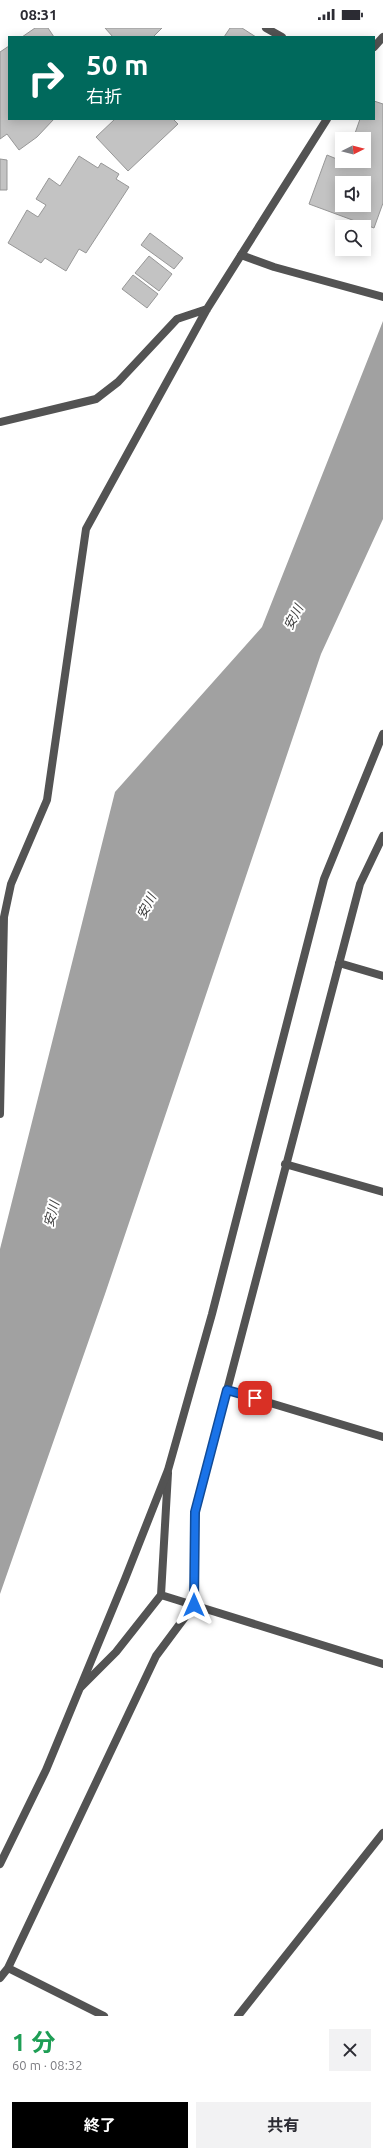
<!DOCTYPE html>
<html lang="ja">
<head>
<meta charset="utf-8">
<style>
	:root { --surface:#fff; --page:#f2f2f3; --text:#2b2b33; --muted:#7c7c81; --accent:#000 }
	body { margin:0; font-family:Ubuntu,"Noto Sans JP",sans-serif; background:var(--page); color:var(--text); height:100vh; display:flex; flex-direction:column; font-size:15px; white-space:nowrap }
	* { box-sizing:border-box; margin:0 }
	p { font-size:13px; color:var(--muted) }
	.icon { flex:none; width:22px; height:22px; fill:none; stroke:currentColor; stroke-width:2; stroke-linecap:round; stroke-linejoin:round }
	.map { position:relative; height:1988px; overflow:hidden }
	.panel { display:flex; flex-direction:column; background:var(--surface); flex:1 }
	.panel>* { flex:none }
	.banner { position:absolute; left:8px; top:8px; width:367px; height:84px; border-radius:0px; box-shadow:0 2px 10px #0003; background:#00695c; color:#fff; overflow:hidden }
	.needle { width:26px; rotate:84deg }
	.buttons { position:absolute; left:335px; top:104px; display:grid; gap:8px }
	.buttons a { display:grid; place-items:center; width:36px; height:36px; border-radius:0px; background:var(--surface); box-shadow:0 2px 10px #0003; font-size:20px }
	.pin { position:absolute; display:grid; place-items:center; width:34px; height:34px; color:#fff; margin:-17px; border-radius:8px; box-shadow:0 2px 6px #0006 }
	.me { position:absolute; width:44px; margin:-22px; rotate:0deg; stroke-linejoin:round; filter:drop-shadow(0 0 3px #0008) }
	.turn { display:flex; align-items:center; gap:14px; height:84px; padding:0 12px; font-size:18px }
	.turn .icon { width:52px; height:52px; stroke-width:2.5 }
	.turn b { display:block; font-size:28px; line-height:34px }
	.round { display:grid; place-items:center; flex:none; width:42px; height:42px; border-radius:0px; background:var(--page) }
	.headline { display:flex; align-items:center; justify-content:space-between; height:68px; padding:0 12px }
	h1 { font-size:24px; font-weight:700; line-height:30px; color:#1e9e55 }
	.primary-button { display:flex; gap:8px; margin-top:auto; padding:8px 12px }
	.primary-button a { flex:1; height:46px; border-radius:0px; background:var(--accent); color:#fff; font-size:16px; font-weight:700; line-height:46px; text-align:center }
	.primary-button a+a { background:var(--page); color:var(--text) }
	.status { display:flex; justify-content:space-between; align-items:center; height:28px; padding:0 20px; background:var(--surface); direction:ltr }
	.status svg { height:11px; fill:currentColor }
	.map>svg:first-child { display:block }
</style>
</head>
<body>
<div class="status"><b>08:31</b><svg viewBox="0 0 49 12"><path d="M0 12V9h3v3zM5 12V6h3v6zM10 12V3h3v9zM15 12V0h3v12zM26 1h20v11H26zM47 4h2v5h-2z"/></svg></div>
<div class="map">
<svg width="383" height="1988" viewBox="0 0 383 1988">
	<rect width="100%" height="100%" fill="#fff"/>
	<!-- water -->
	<path fill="#a1a1a1" d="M383 293V491L321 626 105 1266 0 1566V1221L115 764 262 599Z"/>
	<!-- building -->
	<path fill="#c3c3c3" stroke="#979797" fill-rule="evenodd" d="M35 0H48L54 9H22Z
		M105 0H162L153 9H113Z
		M230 0H242L256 9H224Z
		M9 18V91H54L37 109 19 122 7 106 0 111V24Z
		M374 73 383 76V175L374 200 309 176 327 127 344 134 364 133V111H353L360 91H374ZM342 155H364V177H342Z
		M115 91H173L178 96 128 143 96 109Z
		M79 128 98 140 101 135 119 146 116 151 129 159 86 225 79 221 66 243 45 230 41 235 8 215 27 182 38 189 46 177 36 171 49 150 60 158Z
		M0 131 7 132V162H0Z
		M150 205 183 230 174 241 141 217Z
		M149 228 172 246 159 263 135 245Z
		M133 247 158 266 147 280 122 261Z"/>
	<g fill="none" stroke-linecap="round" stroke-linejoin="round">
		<!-- minor -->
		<path stroke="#535353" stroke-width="8" d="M266 0 282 9
			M374 19 383 9
			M0 394 96 371 118 354 177 291 207 281
			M339 935 383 948
			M0 1086 4 889 11 856 47 772 86 501 207 281 327 91
			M285 1136 383 1164
			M227 1362 383 1409
			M161 1567 383 1636
			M81 1659 116 1624 161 1567 168 1445
			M8 1940 104 1988
			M0 1950 8 1940 156 1628 194 1577 195 1484 360 856 383 808
			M238 1988 383 1805"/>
		<!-- tertiary -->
		<path stroke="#535353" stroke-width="8" d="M241 227 274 239 383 269
			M0 1836 46 1742 125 1551 168 1442 212 1286 324 851 383 706"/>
	</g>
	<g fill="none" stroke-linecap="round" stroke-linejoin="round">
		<!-- route casing -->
		<g stroke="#114b97" stroke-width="10">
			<path id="route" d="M194 1577 195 1484 227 1362 255 1370"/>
		</g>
		<!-- route -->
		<use href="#route" stroke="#1a73e8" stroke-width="7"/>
	</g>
	<g text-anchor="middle" stroke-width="4" stroke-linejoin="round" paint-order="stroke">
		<!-- water labels -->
		<g font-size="13" font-style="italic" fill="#424242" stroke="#fff">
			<text transform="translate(293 589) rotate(-63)" y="5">安川</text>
			<text transform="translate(146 878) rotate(-63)" y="5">安川</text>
			<text transform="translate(51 1186) rotate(-75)" y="5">安川</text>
		</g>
	</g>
</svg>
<div class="buttons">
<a><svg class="needle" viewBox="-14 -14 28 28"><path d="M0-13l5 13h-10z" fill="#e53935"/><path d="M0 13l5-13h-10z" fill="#7c7c81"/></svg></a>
<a><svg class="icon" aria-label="sound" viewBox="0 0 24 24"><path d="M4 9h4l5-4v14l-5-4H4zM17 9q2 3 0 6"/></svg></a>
<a><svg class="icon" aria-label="search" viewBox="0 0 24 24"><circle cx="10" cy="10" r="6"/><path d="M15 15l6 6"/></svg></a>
</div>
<div class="pin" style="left:255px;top:1370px;background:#d93025"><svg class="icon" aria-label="arrive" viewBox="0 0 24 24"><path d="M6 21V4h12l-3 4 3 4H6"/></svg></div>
<svg class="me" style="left:194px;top:1577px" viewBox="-20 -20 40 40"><path d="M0-17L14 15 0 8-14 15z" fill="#1a73e8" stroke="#fff" stroke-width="4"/></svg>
<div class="banner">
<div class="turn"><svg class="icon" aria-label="right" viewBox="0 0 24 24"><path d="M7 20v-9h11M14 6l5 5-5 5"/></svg><div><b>50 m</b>右折</div></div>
</div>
</div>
<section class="panel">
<div class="headline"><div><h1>1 分</h1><p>60 m · 08:32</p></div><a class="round"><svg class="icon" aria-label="close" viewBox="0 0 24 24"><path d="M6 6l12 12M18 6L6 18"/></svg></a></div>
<div class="primary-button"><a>終了</a><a>共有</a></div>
</section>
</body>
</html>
